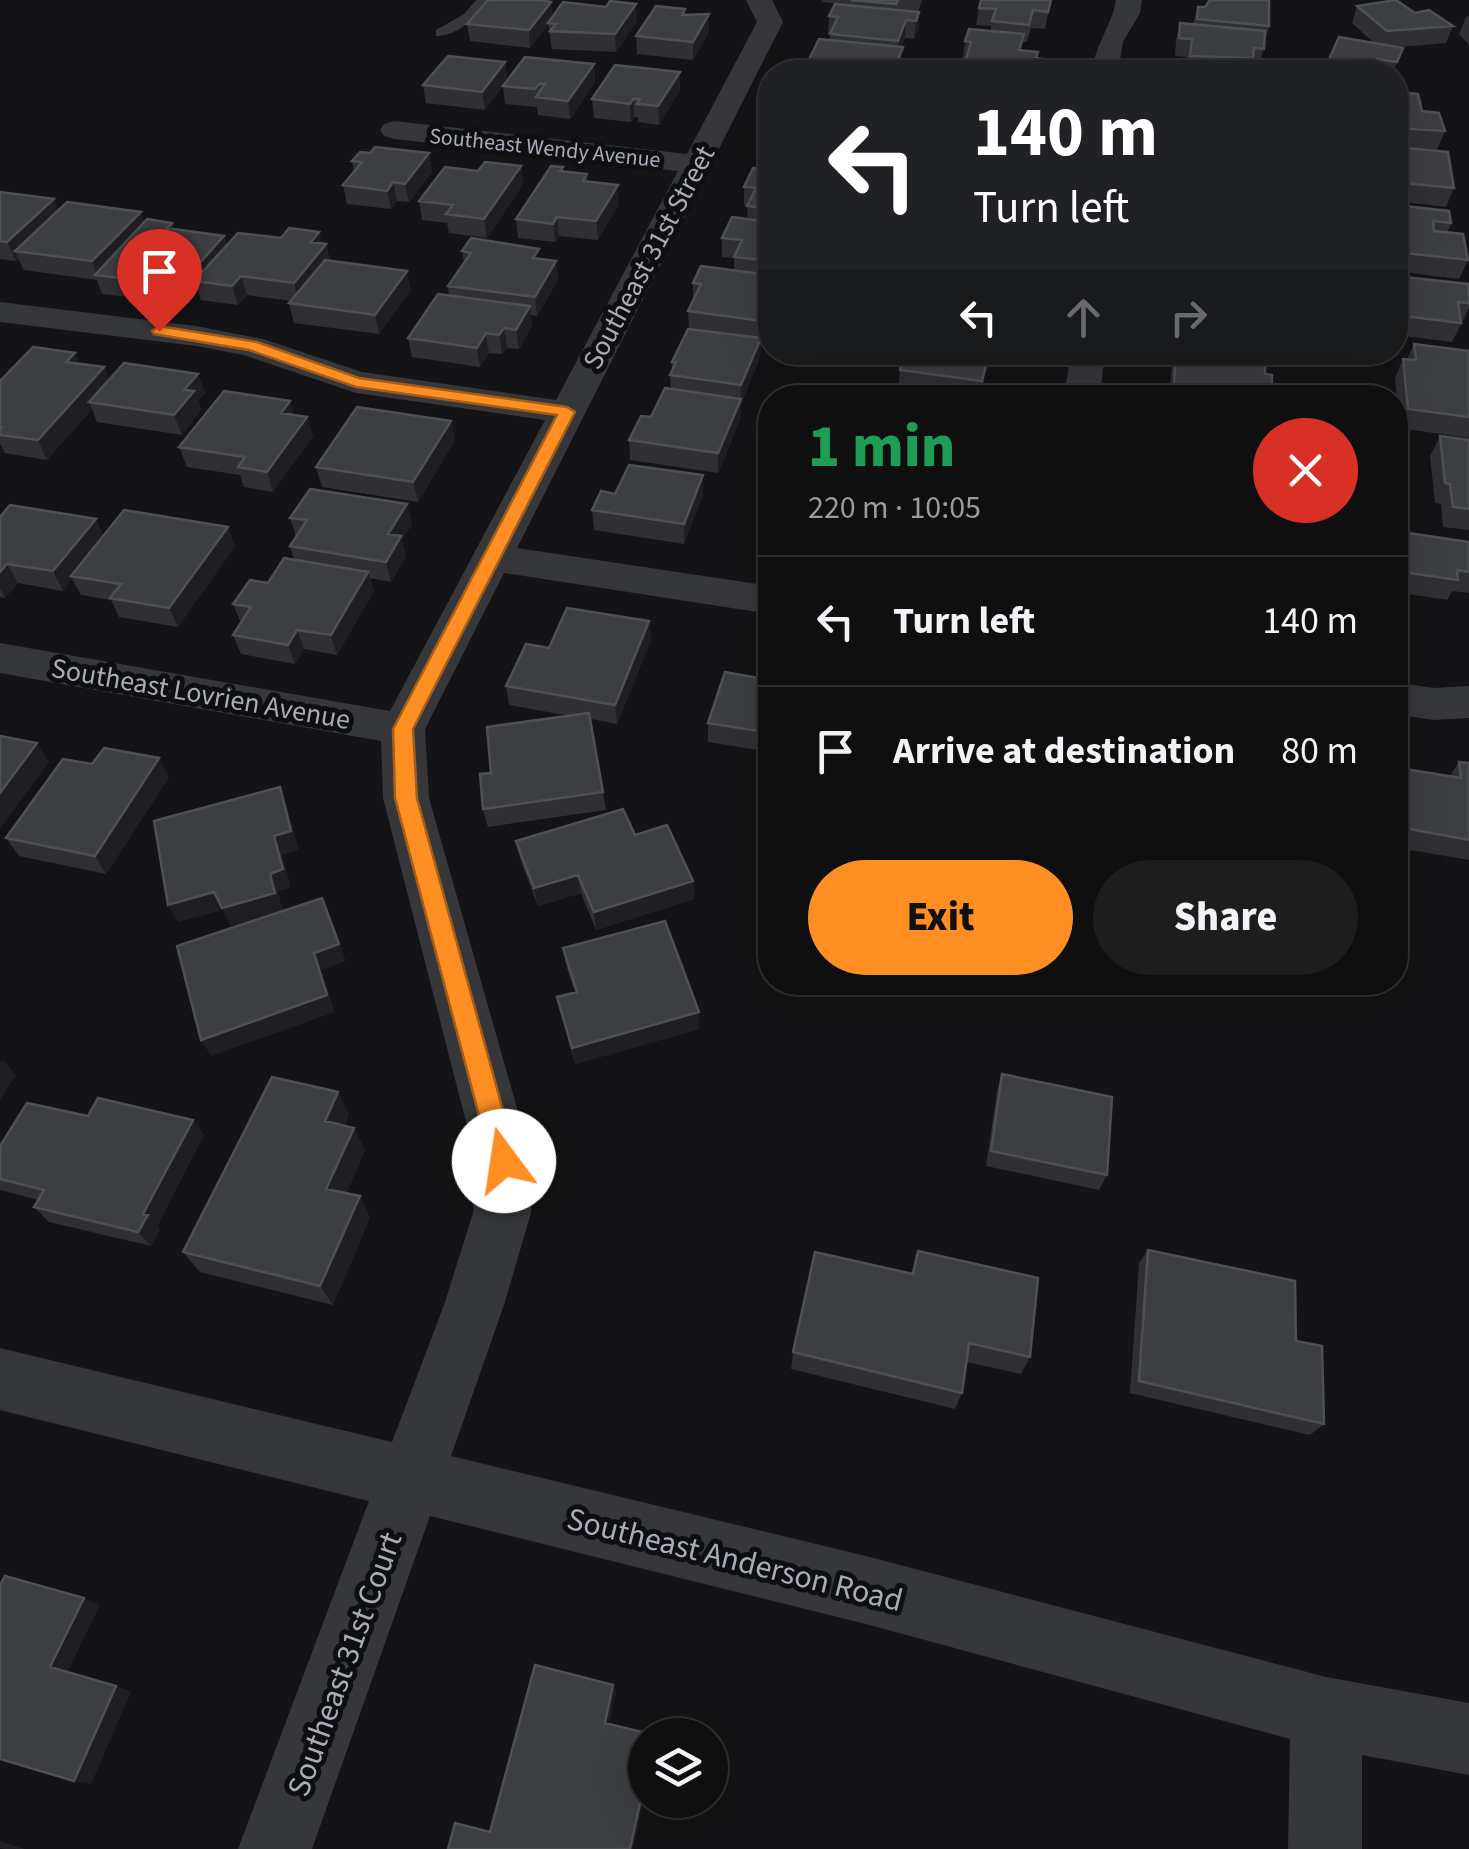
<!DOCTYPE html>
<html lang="en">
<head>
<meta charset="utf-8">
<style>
	:root { --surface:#0f0f10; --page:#1d1d1e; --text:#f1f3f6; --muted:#9b9c9f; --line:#2f2f30; --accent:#ff8f23 }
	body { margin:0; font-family:"Source Sans 3",sans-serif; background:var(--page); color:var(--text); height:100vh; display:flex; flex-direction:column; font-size:38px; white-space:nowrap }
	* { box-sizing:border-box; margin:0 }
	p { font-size:32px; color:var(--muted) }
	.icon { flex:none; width:55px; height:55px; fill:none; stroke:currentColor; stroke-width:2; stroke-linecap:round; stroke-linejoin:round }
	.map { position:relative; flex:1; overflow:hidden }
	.details { position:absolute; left:758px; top:385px; width:650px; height:610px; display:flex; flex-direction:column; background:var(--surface); border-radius:40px; box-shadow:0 10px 40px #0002,0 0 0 2px var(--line) }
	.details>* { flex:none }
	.hud { position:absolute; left:758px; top:60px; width:650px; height:305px; border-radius:40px; box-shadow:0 10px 40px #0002,0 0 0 2px var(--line); background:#202124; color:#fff; overflow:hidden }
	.buttons { position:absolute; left:628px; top:1718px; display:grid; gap:20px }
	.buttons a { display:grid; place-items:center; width:100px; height:100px; border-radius:50%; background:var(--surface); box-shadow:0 10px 40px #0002,0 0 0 2px var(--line); font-size:50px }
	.pin { position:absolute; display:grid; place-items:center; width:85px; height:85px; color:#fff; margin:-102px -42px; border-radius:50% 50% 50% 0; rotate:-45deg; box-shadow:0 0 10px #0007 }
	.pin .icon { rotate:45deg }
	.me { position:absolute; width:110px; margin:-55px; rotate:346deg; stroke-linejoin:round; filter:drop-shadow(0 0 8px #0008) }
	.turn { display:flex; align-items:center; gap:35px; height:210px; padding:0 50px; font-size:45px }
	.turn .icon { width:130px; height:130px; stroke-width:2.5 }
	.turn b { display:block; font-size:70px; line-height:85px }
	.lanes { display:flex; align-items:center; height:95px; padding:0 50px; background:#0003; justify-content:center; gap:50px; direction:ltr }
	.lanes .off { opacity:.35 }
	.round { display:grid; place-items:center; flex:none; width:105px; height:105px; border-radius:52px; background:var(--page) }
	.head { display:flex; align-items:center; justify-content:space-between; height:170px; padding:0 50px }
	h1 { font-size:60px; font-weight:800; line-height:75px; color:#1e9e55 }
	.button { display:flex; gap:20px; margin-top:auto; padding:20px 50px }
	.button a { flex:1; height:115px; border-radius:60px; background:var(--accent); color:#111; font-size:40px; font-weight:800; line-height:115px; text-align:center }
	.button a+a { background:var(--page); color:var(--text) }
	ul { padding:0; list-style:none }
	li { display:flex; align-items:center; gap:30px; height:130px; padding:0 50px; border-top:2px solid var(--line) }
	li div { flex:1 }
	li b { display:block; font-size:38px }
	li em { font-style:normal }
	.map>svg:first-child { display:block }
</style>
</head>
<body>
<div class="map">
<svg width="1469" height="1849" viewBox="0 0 1469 1849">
	<rect width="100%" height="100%" fill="#141416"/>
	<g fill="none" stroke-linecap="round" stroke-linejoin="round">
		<!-- lane -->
		<path fill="#35373b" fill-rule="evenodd" d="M476 0H488C476 17 459 36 436 36V30L464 14Z"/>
		<!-- street -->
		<path fill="#35373b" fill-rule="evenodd" d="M746 0H772L783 22 517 548 770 586V614L504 573 425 729 429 798 532 1161 531 1213 504 1305 451 1456 866 1556 1326 1677 1469 1703V1775L1362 1755V1849H1288L1290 1739 866 1624 430 1516 312 1849H238L369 1501 0 1410V1348L392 1442 444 1305 473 1213 476 1161 383 798 381 741 0 673V643L390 711 545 420 356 393 244 355 196 346 0 322V302L196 326 263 339 362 372 556 400 678 171 394 139 384 136 380 130 384 124 394 121 687 154 757 22Z
			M1116 0H1142L1140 13 1123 42 1118 72H1092C1096 41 1112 26 1116 0Z
			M1071 352H1105L1100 398H1064Z
			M1395 682 1433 688 1469 686V718L1433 720 1395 714Z"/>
	</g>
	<!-- wall -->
	<path fill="#303034" d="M822 0H922L918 12H919L918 30 914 39 905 38 901 47H903L901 65 898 72H805V68L830 40V34H828L829 16 841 4 822 2Z
		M1051 0 1045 29 1031 28 1027 42H1023L1021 50 1037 58 1043 59 1040 72H963L966 59H963L965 41 991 31V26L976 25 979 8Z
		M551 2 552 17 637 21 616 52 552 49 548 24 530 48 470 41 467 24Z
		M1357 6 1415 13 1453 26 1446 43 1399 47 1403 48 1393 72H1324L1327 64 1374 43 1352 23Z
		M1198 7H1205L1269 26 1259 67 1251 66 1249 72H1171H1186L1187 57 1175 56 1176 41 1180 23 1193 24Z
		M685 9V15L709 32 693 60 637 54 636 36Z
		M1469 16V45L1459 34 1466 17Z
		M505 62 507 80 594 64 595 82 570 119 538 115 537 107 505 104 503 86 485 110 426 103 423 85Z
		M680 90 659 125 638 122V117H634L631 122 594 118 592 99Z
		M1395 92 1422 111 1445 131 1437 150 1395 146Z
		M770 133V341L761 340 760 357 741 405V418L718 473 630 460 629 440 651 417 671 389 670 375 672 370V362L689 329 688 311 693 301V283L734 270V258L722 257V238L747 219 748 206 744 205V187L758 169V151Z
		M1395 147 1454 188 1446 207 1395 201Z
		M352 161 432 172 409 202 397 201 391 209 347 204 343 185 354 172Z
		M521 166 523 184 487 238 449 233 447 223 422 220 419 201 478 171Z
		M563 172 587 174 588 182 619 204 598 240 559 236 555 242 518 238 516 219Z
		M0 192 54 199 58 211 144 222 172 223 174 229 224 236 227 245 319 232 322 244H326L330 261 411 290 379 334 294 323 289 303 291 301 247 295 238 305 201 300 198 291 192 298 161 294 155 300 102 294 97 280 24 270 18 258 16 261 0 259Z
		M1395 205 1451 223 1447 233 1468 260 1459 279 1395 271Z
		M462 251 556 261 558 280 537 316 531 315 532 326 519 349 507 348 502 354 489 353 480 367 412 357 408 338 449 296 448 286 464 263Z
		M1395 276 1469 290V308L1452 342 1395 335Z
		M1414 344 1469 351V438L1399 428 1395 378 1403 359H1407Z
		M1173 352H1265V374L1272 398H1169Z
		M979 361 984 382 980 398H906L908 391 898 389 900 370Z
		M80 363 104 367 109 380 198 374 205 393 198 401 201 410 182 435 97 422 92 409 47 460 5 453 0 444V381Z
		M294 415 307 417 313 436 273 492 244 487 240 475 187 467 179 447Z
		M1440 436 1469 440V530L1443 527 1441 504 1435 503 1430 456Z
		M455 440 418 502 322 487 316 467Z
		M703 495 684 544 594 530 592 510Z
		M407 504 412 524 402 540 406 556 391 582 370 578 374 591 337 655 304 649 295 664 241 654 233 635 241 623 233 604 268 583 294 560 290 546 296 536 290 518Z
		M0 517 103 536 235 546 178 627 119 617 111 600 81 595 72 579 63 591 18 583 5 598 0 597Z
		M1395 531 1469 542V593L1452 591 1447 600 1395 592Z
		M649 621 651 640 617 724 591 719 606 810 488 827 483 809 491 773 570 716 509 705 506 686 549 648Z
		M770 680V752L708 742V723Z
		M1459 762 1469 763V860L1398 848 1395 785 1405 769 1450 776Z
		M92 764 169 777 106 874 19 856 6 838Z
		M635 835 693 881 694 899 596 930 581 893 538 906 520 859 516 841Z
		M563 948 699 1029 575 1064 557 997 575 992 566 965Z
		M1002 1074 1107 1175 1099 1190 986 1166 997 1091Z
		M338 1092 349 1115 344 1126 365 1150 346 1193 370 1217 333 1305 200 1272 183 1252Z
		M88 1116 204 1135 157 1226 160 1229 151 1246 49 1222 34 1207 39 1200 0 1190V1146Z
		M1148 1250 1296 1341 1324 1424 1310 1435 1130 1393 1139 1263Z
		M918 1251 1030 1357 1021 1374 966 1362 962 1393 955 1409 791 1369 793 1352 911 1274Z"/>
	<!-- shaded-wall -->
	<path fill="#1f1f22" d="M551 2 552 19 530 48 529 30Z
		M636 4 637 21 616 52 615 34Z
		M919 12 918 30 914 39 916 21Z
		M709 14V32L693 60V42Z
		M906 20 905 38 897 58 898 41Z
		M903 47 901 65 898 72H893Z
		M505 62 507 80 485 110 482 92Z
		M594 64 595 82 570 119 568 101Z
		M680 72V90L659 125 658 106Z
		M633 99 634 117 631 122 630 104Z
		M429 153 432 172 409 202 405 184Z
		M521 166 523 184 487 238 484 219Z
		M393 182 397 201 391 209 387 191Z
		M618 185 619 204 598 240 596 221Z
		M54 199 61 218 15 251 18 258 16 261 7 242Z
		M141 212 147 230 97 275 92 261Z
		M557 217 559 236 555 242 553 224Z
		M319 232 323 247 326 244 330 263 299 302 294 283 311 242Z
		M224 236 230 255 194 281 198 291 192 298 185 279Z
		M556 261 558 280 537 316 535 297Z
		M407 271 411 290 379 334 375 315Z
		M154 275 161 294 155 300 148 281Z
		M241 276 247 295 238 305 232 286Z
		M530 306 532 326 519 349 516 330Z
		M504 328 507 348 502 354 499 335Z
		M486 333 489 353 480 367 477 348Z
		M761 338 760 357 741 405V385Z
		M75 353 83 372 66 362Z
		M104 367 112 386 89 402 92 409 47 460 38 440Z
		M198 374 205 393 198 401 201 410 182 435 174 415 184 390Z
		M741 399V418L718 473V453Z
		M290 401 296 420 281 413Z
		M307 417 313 436 273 492 267 472Z
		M451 421 455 440 418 502 413 482Z
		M703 475V495L684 544V524Z
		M407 504 412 524 402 540 406 556 391 582 386 562 388 534Z
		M96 519 105 539 71 576 72 579 63 591 53 571Z
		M228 527 235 546 178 627 169 608Z
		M7 564 18 583 5 598 0 588V572Z
		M368 572 374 591 337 655 331 635Z
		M649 621 651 640 617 724 615 705Z
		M297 630 304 649 295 664 288 645Z
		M37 743 49 762 0 829V793Z
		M159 758 169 777 106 874 95 856Z
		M280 787 287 806 299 850 282 855 291 887 278 892 283 911 231 926 222 908 270 874Z
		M578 875 581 893 538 906 534 888Z
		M693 881 694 899 596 930 594 912Z
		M214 892 223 910 178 922 168 905Z
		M322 898 346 961 321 970 335 1012 211 1056 201 1040 314 953Z
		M699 1012V1029L575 1064 572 1048Z
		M2 1059 16 1075 0 1100V1062Z
		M338 1092 349 1115 336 1143 325 1121Z
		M193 1120 204 1135 157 1226 160 1229 151 1246 138 1232 143 1214Z
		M354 1128 365 1150 338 1210 326 1189Z
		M360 1196 370 1217 333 1305 320 1286Z
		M84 1598 100 1605 67 1673 50 1667Z
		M613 1685 616 1691 608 1728 605 1723Z
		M116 1686 131 1692 91 1784 74 1781Z
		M645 1780V1794L633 1849H630Z
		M0 1841 25 1849H4L0 1848Z"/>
	<!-- building -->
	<path fill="#3c3e42" stroke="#4d5055" stroke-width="2.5" d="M488 0H541L551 2 529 30 467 24Z
		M851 0H898L896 4Z
		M981 0H1051L1048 12 1033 10 1029 25 992 21 996 9 979 8Z
		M1210 0H1269V26L1197 19 1198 7H1205Z
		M1396 0 1415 13 1429 10 1453 26 1387 31 1357 6Z
		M610 1 636 4 615 34 550 31 556 24 548 23 563 2 606 7Z
		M835 4 919 12 916 21 906 20 898 41 830 34 838 17 829 16Z
		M656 6 685 9 682 15 709 14 693 42 636 36Z
		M1180 23 1265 31 1264 49 1254 48 1253 58 1190 56 1192 39 1179 38Z
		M969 29 1024 34 1019 50 1038 52 1036 58 1043 59 1040 72 964 66 971 42 965 41Z
		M1339 37 1403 48 1397 62 1377 59 1371 72 1327 64Z
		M819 39 903 47 893 72H847L805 68Z
		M448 56 505 62 482 92 423 85Z
		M525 57 594 64 568 101 536 97 545 84H539L535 89 503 86Z
		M615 65 680 72 658 106 637 104 640 99H633L630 104 592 99Z
		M1395 92 1418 94 1422 111 1439 113 1445 131 1395 128Z
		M767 132 770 133V153L758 151Z
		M375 147 429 153 405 184 393 182 387 191 343 185 362 162 352 161 360 152 370 153Z
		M1395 147 1448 152 1454 188 1395 182Z
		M485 162 521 166 484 219 446 214 453 205 419 201 445 167 478 171Z
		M551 166 563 167 560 171 587 174 583 181 618 185 596 221 557 217 553 224 516 219Z
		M753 168 770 170V209L747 206 756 188 744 187Z
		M0 192 54 199 7 242 0 241Z
		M67 202 141 212 92 261 15 251Z
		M1395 205 1449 211 1451 223 1433 221 1434 231 1463 234 1468 260 1395 252Z
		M732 217 770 222V261L734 257 742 240 722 238Z
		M147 219 172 223 167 228 224 236 185 279 154 275 148 281 95 275Z
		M289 228 319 232 311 242 326 244 294 283 241 276 232 286 194 281 238 233 281 238Z
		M471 238 539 249 533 258 556 261 535 297 448 286 471 253 462 251Z
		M325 260 407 271 375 315 289 303Z
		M701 266 770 275V322L688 311 701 284 693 283Z
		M1395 276 1468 284 1469 303 1458 302 1461 323 1395 315Z
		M438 294 530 306 516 330 504 328 499 335 486 333 477 348 408 338Z
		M688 329 761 338 741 385 670 375 676 362H672Z
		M1414 344 1469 351V417L1408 409 1403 359 1416 360Z
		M33 347 75 353 66 362 104 367 38 440 0 435V429L2 427 0 426V381Z
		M905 352H980L978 361 987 362 982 381 900 370Z
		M1176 352H1265V374L1272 375V398L1174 385Z
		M124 363 198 374 184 390 194 391 174 415 89 402Z
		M909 385 974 394 973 398H906Z
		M665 388 741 399 718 453 629 440 641 416 651 417Z
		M224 391 290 401 281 413 307 417 267 472 238 467 245 457 179 447Z
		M357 407 451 421 413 482 316 467Z
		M1440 436 1469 440V509L1453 507 1450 484 1445 483Z
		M629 465 703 475 684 524 592 510 601 491 615 494Z
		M310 489 407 504 388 534 401 536 386 562 290 546 307 520 290 518Z
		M10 505 96 519 53 571 7 564 0 572V517Z
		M124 510 228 527 169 608 110 598 121 584 71 576Z
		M1395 531 1469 542V572L1457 570 1458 580 1395 571Z
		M284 558 368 572 331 635 297 630 288 645 233 635 251 607 233 604 250 580 268 583Z
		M567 608 649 621 615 705 506 686 526 644 549 648Z
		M725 672 770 680V733L708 723Z
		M589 713 603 792 483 809 480 774 491 773 487 727Z
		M0 736 37 743 0 793Z
		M104 748 159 758 95 856 6 838 63 759 92 764Z
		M1459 762 1469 763V840L1409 829 1405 769 1461 778Z
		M280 787 291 831 274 836 283 869 270 874 275 893 222 908 214 892 168 905 154 821Z
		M623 809 635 835 667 825 693 881 594 912 578 875 534 888 516 841Z
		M322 898 339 944 314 953 327 995 201 1040 177 946Z
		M665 921 699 1012 572 1048 557 997 577 992 563 948Z
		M1002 1074 1112 1097 1107 1175 991 1151Z
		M272 1077 338 1092 325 1121 354 1128 326 1189 360 1196 320 1286 183 1252Z
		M98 1098 193 1120 143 1214 148 1215 138 1232 34 1207 44 1190 0 1179V1146L27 1103 88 1116Z
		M1148 1250 1295 1281 1296 1341 1322 1346 1324 1424 1139 1381Z
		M918 1251 1038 1278 1030 1357 969 1343 962 1393 793 1352 815 1252 913 1274Z
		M5 1576 84 1598 50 1667 116 1686 74 1781 0 1759V1585Z
		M535 1665 613 1685 605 1723 654 1735H645V1780L630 1849H448L455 1823 490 1832Z"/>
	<!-- route -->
	<path fill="#ff8f23" stroke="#a65d17" stroke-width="2.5" d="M159 326 257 342 359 378 567 407 575 412 413 729 417 798 517 1161 513 1169 504 1173 495 1169 491 1161 395 798 393 729 557 415 356 387 249 350 154 334 152 331Z"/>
	<g text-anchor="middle" stroke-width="10" stroke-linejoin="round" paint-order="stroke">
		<!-- far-street labels -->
		<g font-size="22" fill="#a5aeb8" stroke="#0f0f11">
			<text transform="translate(545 147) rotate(6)" y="8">Southeast Wendy Avenue</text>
		</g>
		<!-- street labels -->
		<g font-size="28" fill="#a5aeb8" stroke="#0f0f11">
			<text transform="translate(648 257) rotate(-62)" y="10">Southeast 31st Street</text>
			<text transform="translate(201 693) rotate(10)" y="10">Southeast Lovrien Avenue</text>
		</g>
		<!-- near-street labels -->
		<g font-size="32" fill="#a5aeb8" stroke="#0f0f11">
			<text transform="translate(735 1559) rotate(14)" y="11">Southeast Anderson Road</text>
			<text transform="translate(344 1664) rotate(-70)" y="11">Southeast 31st Court</text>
		</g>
	</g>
</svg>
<div class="buttons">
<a><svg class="icon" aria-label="layers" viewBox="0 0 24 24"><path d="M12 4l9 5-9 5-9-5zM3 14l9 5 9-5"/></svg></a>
</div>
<div class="pin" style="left:159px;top:331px;background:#d93025"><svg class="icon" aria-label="arrive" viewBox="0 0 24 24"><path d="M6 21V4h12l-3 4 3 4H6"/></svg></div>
<svg class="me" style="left:504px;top:1161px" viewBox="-20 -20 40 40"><circle r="19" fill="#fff"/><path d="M0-13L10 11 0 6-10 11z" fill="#ff8f23"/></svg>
<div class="hud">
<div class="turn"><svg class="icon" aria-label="left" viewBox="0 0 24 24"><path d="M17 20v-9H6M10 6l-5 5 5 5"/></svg><div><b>140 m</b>Turn left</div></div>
<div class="lanes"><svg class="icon" aria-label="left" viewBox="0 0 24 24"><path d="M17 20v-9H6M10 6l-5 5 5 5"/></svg><svg class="icon off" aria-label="ahead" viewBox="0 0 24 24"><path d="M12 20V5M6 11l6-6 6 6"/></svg><svg class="icon off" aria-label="right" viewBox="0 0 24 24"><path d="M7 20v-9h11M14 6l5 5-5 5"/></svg></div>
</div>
<section class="details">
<div class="head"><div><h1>1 min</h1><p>220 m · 10:05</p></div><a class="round" style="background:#d93025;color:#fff"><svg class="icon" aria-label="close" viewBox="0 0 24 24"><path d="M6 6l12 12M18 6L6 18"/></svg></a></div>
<ul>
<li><svg class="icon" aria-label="left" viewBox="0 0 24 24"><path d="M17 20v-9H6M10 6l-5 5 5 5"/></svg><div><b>Turn left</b></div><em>140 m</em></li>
<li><svg class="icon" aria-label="arrive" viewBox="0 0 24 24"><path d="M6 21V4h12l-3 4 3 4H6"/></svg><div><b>Arrive at destination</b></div><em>80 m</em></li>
</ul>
<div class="button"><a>Exit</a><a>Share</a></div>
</section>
</div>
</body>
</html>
